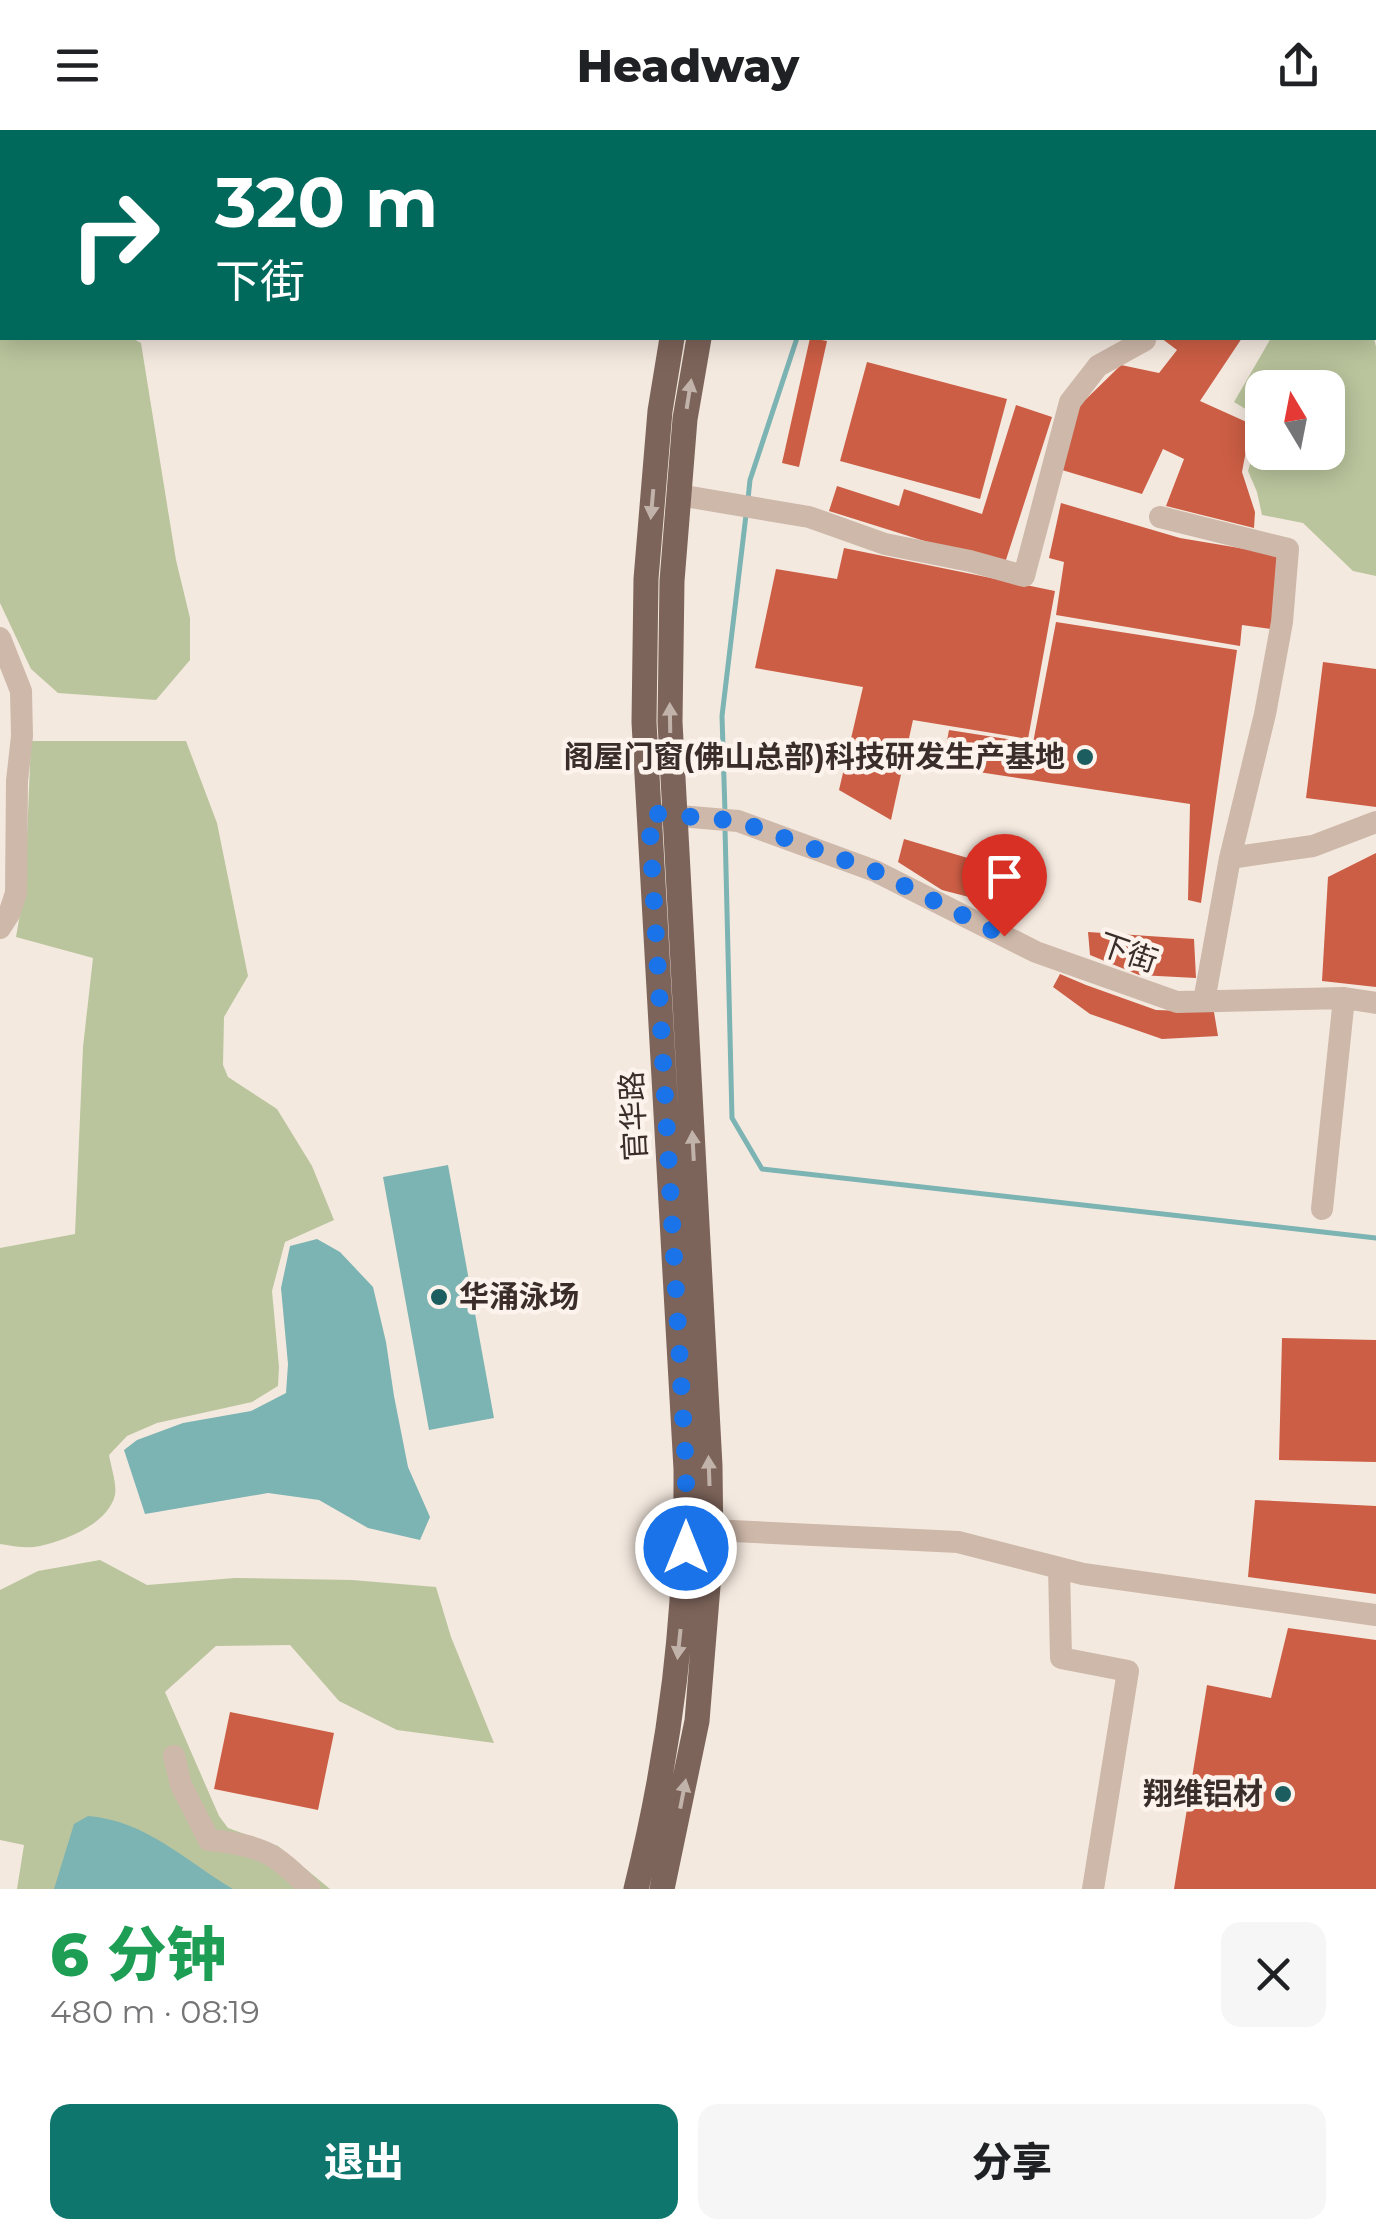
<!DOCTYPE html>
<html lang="zh">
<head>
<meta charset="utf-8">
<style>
	:root { --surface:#fff; --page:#f6f6f6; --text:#202124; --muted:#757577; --accent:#0f766e }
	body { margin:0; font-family:Montserrat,"Noto Sans SC",sans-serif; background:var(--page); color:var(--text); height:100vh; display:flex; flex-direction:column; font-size:38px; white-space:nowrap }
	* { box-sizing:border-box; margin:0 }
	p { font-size:32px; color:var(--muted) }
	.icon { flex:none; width:55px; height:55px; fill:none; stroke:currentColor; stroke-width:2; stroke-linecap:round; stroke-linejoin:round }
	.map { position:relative; height:1759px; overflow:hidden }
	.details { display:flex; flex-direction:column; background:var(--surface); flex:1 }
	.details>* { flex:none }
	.banner { position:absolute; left:0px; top:0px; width:1378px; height:210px; box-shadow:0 5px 25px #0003; background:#00695c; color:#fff; overflow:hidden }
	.needle { width:65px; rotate:350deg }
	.fabs { position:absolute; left:1245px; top:240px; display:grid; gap:20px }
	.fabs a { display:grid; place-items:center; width:100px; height:100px; border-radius:20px; background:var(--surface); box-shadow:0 5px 25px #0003; font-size:50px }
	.pin { position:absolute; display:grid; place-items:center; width:85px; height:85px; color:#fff; margin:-102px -42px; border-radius:50% 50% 50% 0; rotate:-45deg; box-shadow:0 0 10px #0007 }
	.pin .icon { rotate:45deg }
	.me { position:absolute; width:110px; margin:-55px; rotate:0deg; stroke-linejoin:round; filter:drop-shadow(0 0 8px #0008) }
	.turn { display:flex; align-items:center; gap:35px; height:210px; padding:0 50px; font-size:45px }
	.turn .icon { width:130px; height:130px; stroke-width:2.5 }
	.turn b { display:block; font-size:70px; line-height:85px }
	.round { display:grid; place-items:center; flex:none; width:105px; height:105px; border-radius:20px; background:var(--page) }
	.headline { display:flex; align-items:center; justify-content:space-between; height:170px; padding:0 50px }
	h1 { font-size:60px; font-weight:800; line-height:75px; color:#1e9e55 }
	.primary-button { display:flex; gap:20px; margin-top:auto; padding:20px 50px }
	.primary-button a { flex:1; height:115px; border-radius:20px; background:var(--accent); color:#fff; font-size:40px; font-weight:800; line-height:115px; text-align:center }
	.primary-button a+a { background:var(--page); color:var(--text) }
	header { display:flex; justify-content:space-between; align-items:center; height:130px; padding:0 50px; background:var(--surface); font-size:45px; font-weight:800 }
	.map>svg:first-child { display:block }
</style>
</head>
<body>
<header><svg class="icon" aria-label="menu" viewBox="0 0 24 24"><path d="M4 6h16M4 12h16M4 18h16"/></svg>Headway<svg class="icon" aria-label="share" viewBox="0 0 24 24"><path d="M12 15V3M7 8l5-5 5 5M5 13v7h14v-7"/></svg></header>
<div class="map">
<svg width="1376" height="1759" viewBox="0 0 1376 1759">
	<rect width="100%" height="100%" fill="#f4e9df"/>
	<!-- green -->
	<path fill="#bac59d" d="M0 106 2 107V208H132L141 213 176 430 190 488V530L156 570 58 563 31 539 0 473Z
		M1271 208H1374L1376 217V446L1353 441 1303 393 1262 385 1257 362 1248 341 1262 295V322H1328V258H1262V289L1234 272Z
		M31 611H186L217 693 248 846 224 887 223 935 228 947 277 979 312 1036 334 1090 285 1112 272 1161 279 1237 278 1256 252 1272 157 1293 127 1306 109 1325C111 1337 117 1354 115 1365 108 1394 66 1410 40 1416 27 1419 13 1416 0 1414V1118L75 1104 83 917 93 828 16 807 25 755Z
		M100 1430 147 1455 235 1448 352 1450 436 1457 451 1507 494 1613 397 1600 339 1571 290 1515 216 1516 165 1562 219 1686 228 1698 278 1716 330 1759H17L24 1715 0 1710V1460L38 1441Z"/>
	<!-- water -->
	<path fill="#7cb3b3" d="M448 1035 494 1288 429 1300 383 1047Z
		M317 1109 340 1122 373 1157 386 1212 394 1266 408 1337 430 1387 420 1410 368 1398 319 1370 268 1363 145 1384 124 1320 137 1310 183 1293 251 1281 286 1263 288 1234 281 1158 290 1116Z
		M88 1686C147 1691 184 1730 233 1759H54L74 1694Z"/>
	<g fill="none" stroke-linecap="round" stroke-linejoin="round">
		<!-- stream -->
		<path stroke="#7cb3b3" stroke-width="5" d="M614 0 620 2
			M748 369 750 350 797 208
			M725 682 722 586 746 385
			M725 698 732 988 762 1039 1376 1108"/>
	</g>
	<!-- building -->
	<path fill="#cc5e45" d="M810 208 827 211 799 337 782 333Z
		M1161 208H1242L1200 271 1251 294 1242 342 1255 382 1254 398 1166 376 1184 329 1163 319 1142 364 1062 340 1080 275 1121 235 1159 243 1177 220Z
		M867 232 1007 269 980 369 840 331Z
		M1016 275 1052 287 1004 436 829 381 837 356 899 376 904 359 982 384Z
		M1061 373 1180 408 1281 425 1271 499 1242 495 1240 516 1056 485 1064 432 1049 428Z
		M844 418 1055 461 1028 609 913 590 891 690 839 660 863 557 755 538 776 439 837 449Z
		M1056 492 1237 520 1201 773 1188 770 1190 674 952 638 946 616 949 600 1033 613Z
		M1323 532 1376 539V677L1306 668Z
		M904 709 1018 743 1011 778 942 760 898 732Z
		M1376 723V857L1322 851 1328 747Z
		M1088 802 1194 809 1196 848 1139 845 1090 825Z
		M1060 844 1086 855 1156 880 1214 882 1218 906 1162 909 1090 884 1053 857Z
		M1282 1208 1376 1210V1332L1279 1330Z
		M1255 1370 1376 1376V1464L1248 1447Z
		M1288 1498 1376 1510V1759H1174L1207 1555 1271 1568Z
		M230 1582 334 1603 318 1680 214 1659Z"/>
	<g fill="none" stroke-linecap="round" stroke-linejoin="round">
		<!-- minor -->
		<path stroke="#ceb8aa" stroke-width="22" d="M679 365 809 387 885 414 970 431 1024 446 1070 272 1098 236 1145 210
			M1160 387 1288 419 1282 492 1265 584 1230 728
			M0 508 21 561 22 606 17 651 16 763 9 784 0 798
			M657 684 738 691 875 741 1036 822 1177 872 1344 868 1376 873
			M1204 871 1230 728 1313 716 1376 692
			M1322 1079 1344 868
			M711 1400 958 1412 1083 1444 1376 1485
			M1059 1438 1061 1528 1128 1541 1093 1759
			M174 1626 181 1655 209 1710C260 1715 275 1722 310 1759"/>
		<!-- major -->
		<path stroke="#7d645a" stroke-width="25" d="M706 2V0
			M734 2V0
			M636 1759C671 1618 687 1484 686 1339L644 592 646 449 660 281 672 208
			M662 1759 697 1591 711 1419 710 1336 670 592 672 451 685 289 699 208"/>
	</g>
	<!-- one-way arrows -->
	<defs><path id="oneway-solid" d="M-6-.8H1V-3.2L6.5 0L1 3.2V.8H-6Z" transform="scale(2.5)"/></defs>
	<g fill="#c2b3aa">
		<use href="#oneway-solid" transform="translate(689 264) rotate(-81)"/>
		<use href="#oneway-solid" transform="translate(652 374) rotate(95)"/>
		<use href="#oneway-solid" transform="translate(670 588) rotate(-91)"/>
		<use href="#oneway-solid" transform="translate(693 1016) rotate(-93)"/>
		<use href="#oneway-solid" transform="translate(709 1341) rotate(-92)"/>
		<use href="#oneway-solid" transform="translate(679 1514) rotate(96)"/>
		<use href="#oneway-solid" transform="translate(683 1664) rotate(-79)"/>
	</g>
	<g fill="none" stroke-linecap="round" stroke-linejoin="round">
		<!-- route -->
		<path stroke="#1a73e8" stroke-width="18" stroke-dasharray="0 32.4" d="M686 1418V1339L649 683 738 691 875 741 1004 806"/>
	</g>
	<!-- markers -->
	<g fill="#1c5e5f" stroke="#fbf3ec" stroke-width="4">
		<circle cx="1085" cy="627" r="10"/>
		<circle cx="439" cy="1167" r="10"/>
		<circle cx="1283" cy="1664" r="10"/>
	</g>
	<g text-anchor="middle" stroke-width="9" stroke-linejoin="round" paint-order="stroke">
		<!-- poi labels -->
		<g font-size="30" font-weight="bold" fill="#3b2e2a" stroke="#fbf3ec" text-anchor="end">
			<text x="1065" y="637">阁屋门窗(佛山总部)科技研发生产基地</text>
			<text x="459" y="1177" text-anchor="start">华涌泳场</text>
			<text x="1263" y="1674">翔维铝材</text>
		</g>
		<!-- street labels -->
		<g font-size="30" fill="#3b2e2a" stroke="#fbf3ec">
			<text transform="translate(1128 823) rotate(19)" y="10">下街</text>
			<text transform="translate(634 986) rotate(-93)" y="10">官华路</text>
		</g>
	</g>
</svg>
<div class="fabs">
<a><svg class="needle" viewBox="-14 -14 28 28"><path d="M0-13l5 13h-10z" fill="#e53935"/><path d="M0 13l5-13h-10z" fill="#757577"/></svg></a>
</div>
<div class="pin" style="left:1004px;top:806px;background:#d93025"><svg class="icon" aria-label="arrive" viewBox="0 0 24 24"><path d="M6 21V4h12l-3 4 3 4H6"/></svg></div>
<svg class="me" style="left:686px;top:1418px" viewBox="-20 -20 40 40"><circle r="17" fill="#1a73e8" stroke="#fff" stroke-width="3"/><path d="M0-11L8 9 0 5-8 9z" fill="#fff"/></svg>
<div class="banner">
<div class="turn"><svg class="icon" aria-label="right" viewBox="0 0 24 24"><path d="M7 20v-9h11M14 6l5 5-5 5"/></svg><div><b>320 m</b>下街</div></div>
</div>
</div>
<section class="details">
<div class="headline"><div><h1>6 分钟</h1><p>480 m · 08:19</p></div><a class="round"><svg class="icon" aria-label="close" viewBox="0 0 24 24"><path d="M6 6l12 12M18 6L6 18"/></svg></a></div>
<div class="primary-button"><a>退出</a><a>分享</a></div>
</section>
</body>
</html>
